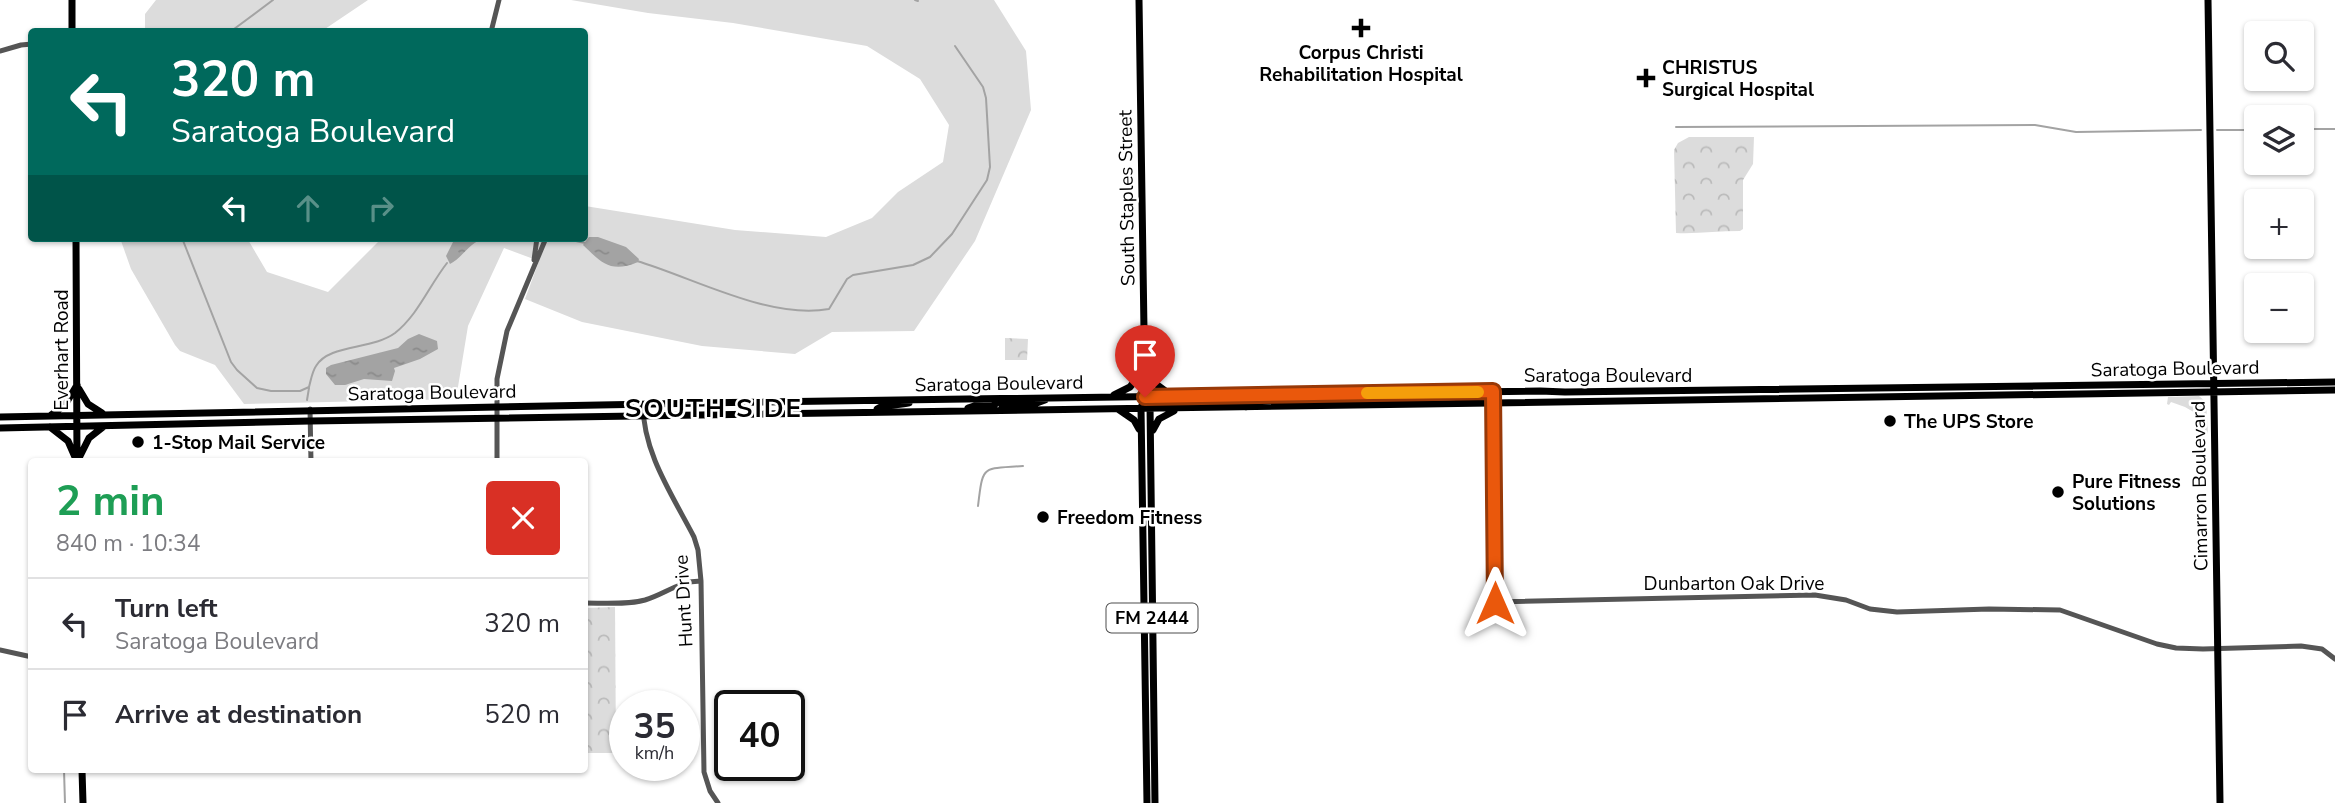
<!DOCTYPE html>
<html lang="en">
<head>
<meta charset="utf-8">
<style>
	:root { --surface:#fff; --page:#f7f7f7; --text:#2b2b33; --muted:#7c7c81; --line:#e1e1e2 }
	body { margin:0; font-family:"Nunito Sans",sans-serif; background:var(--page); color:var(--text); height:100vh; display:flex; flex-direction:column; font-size:26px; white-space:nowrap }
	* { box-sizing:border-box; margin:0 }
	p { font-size:23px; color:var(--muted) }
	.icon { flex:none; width:38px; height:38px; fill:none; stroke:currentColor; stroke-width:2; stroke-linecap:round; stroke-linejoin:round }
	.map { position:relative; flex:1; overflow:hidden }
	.drawer { position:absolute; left:28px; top:458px; width:560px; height:315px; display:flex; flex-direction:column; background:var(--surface); border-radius:7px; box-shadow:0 2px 5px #0004 }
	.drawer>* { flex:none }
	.hud { position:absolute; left:28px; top:28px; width:560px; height:214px; border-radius:7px; box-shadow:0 2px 5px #0004; background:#00695c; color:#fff; overflow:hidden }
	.controls { position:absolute; left:2244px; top:21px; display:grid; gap:14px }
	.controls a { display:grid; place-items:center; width:70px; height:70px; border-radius:7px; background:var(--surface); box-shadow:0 2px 5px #0004; font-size:35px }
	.speed { position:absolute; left:609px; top:690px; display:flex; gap:14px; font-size:35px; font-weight:700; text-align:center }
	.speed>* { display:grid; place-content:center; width:91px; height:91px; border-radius:50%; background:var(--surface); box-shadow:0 2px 5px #0004; line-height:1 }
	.speed small { font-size:18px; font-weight:400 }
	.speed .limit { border:4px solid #111; border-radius:10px; background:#fff; color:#111 }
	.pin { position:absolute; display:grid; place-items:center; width:60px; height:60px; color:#fff; margin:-72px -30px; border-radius:50% 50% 50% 0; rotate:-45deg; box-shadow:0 0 7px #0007 }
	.pin .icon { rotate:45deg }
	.me { position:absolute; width:77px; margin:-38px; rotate:0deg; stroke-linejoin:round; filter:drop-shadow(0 0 5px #0008) }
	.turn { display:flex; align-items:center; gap:24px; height:147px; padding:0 28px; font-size:32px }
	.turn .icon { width:91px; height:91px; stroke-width:2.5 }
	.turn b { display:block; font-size:49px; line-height:60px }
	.lanes { display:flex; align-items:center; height:66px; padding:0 28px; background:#0003; justify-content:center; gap:35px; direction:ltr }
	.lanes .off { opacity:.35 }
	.round { display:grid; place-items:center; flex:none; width:74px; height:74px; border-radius:7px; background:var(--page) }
	.headline { display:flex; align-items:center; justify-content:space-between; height:119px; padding:0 28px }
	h1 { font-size:42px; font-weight:700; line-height:52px; color:#1e9e55 }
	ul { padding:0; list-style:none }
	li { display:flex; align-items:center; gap:21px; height:91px; padding:0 28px; border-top:2px solid var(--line) }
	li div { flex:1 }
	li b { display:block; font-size:26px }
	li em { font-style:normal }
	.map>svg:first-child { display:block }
</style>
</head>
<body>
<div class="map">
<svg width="2335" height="803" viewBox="0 0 2335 803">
	<defs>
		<pattern id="forest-crowns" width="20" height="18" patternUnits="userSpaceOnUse" patternTransform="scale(1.75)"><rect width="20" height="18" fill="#dcdcdc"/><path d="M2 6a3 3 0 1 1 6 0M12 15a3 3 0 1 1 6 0" fill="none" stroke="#bbb"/></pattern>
		<pattern id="water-ripples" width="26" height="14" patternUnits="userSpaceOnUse" patternTransform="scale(1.75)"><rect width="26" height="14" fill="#a3a3a3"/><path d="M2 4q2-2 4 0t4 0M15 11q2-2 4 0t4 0" fill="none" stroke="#8b8b8b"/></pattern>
	</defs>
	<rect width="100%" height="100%" fill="#fff"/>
	<!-- green -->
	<path fill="#dcdcdc" d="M156 0H368L322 31 145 32V14Z
		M571 0H994L1026 51 1031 110 975 241 914 331 832 332 795 354 702 346 582 322 525 299 539 261 504 248 468 326 456 399 244 404 215 365 180 351 175 345 131 269 120 238H247L267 272 328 292 382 238H584L585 206 735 230 826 237 872 218 898 192 943 162 949 125 920 79 867 46 733 23 648 13Z
		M2199 396 2206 402 2208 433 2206 435 2202 417 2185 407 2171 402 2169 405 2167 404 2168 397Z"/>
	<!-- forest -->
	<path fill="url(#forest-crowns)" d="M1754 137 1753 164 1743 180V229L1740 231C1718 231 1697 234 1676 233L1674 150 1678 143 1689 137Z
		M1005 338 1028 339 1027 360H1005Z
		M615 607 616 753H585V608Z"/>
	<!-- water -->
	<path fill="url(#water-ripples)" d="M598 237 626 247 639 259 638 262C610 274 601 262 583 245L589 237Z
		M455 238H484V239C471 241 462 258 450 264L446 256Z
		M419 334 437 341 438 349 420 359 394 368 395 371 392 381 364 379 345 385H335L326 374V368L331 365 398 348 408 339Z"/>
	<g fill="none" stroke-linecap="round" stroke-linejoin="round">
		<!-- stream -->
		<path stroke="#a3a3a3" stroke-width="2" d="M915 0 918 1
			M230 32 273 0
			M1676 127 2035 125 2076 132 2201 130
			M2301 129H2335
			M2217 130H2256
			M182 238 231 362 237 370 257 388 271 391H300L309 387C311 380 312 372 316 366 329 344 372 350 395 333 418 315 429 286 447 263
			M494 238 522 239
			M562 238 585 243
			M637 261C694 278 770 320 829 309L847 279 853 275 913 265 930 257 952 234 987 180 990 167 986 98 983 87 955 46
			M307 400 309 388
			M978 506C983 464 982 469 1023 466
			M64 770 65 803"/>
		<!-- minor -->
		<path stroke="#555" stroke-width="5" d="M491 32 499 0
			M0 51 21 45 32 44
			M534 260 537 238
			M1493 391 1495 602 1815 595 1846 600 1870 609 1897 612 1989 609 2060 610 2157 644 2176 648 2203 649 2301 646 2322 649 2335 659
			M643 405C643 453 673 496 694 537L698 550 701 581 704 772 710 791 718 803
			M310 409 311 462
			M497 462V379L507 331 546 238
			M584 603C604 603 626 605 645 600 665 594 679 581 701 581
			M0 650 32 657"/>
		<!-- major -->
		<path stroke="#000" stroke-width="7" d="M1139 0 1145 396 1141 408 1147 803
			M2208 0 2220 803
			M72 32V0
			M76 238 77 462
			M1145 370 1156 384 1171 395
			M79 389 88 404 102 413
			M1114 395 1130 387 1144 369
			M1379 402 1401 398 1404 393
			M1150 405 1155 803
			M1246 407V403L1252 401 1291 400 1304 396
			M968 408 974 406H993L1001 399
			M1118 409 1134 420 1139 429
			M1002 410V407L1006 404H1034L1045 400
			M877 412V409C885 403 899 406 909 403
			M51 415 65 405 77 385
			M0 417C513 405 1027 397 1540 391L1565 392 2335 382
			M50 427 68 441 75 457
			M0 428 310 421 2335 390
			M1153 430 1159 419 1174 411
			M79 458 89 438 103 427
			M82 770 83 803"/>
	</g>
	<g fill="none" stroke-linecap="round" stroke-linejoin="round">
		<!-- route casing -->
		<g stroke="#983908" stroke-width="18">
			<path id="route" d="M1145 397 1493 391 1495 603"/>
		</g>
		<!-- route -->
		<use href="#route" stroke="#ea580c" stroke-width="12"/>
		<!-- slow -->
		<path stroke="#f59e0b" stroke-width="12" d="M1367 393 1478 392"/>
	</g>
	<!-- markers -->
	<g fill="#000" stroke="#fff" stroke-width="2.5">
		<path d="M1357.5 17.5h7v7h7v7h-7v7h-7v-7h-7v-7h7z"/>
		<path d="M1642.5 67.5h7v7h7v7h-7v7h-7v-7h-7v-7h7z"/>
		<circle cx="1890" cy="421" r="7"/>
		<circle cx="138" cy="442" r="7"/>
		<circle cx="2058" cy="492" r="7"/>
		<circle cx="1043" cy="517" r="7"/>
	</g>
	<g text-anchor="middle" stroke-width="5" stroke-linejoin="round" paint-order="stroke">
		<!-- shield labels -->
		<rect fill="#fff" stroke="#4c4c4c" stroke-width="2" x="1106.5" y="603.5" width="91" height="29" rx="5"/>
		<g font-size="18" font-weight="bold" fill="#000">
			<text x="1152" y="624">FM 2444</text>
		</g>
		<!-- poi labels -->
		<g font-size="19" font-weight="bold" fill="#000" stroke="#fff" text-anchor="start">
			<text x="1361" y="59" text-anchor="middle">Corpus Christi<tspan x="1361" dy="22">Rehabilitation Hospital</tspan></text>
			<text x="1662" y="74">CHRISTUS<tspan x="1662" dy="22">Surgical Hospital</tspan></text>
			<text x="1904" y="428">The UPS Store</text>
			<text x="152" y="449">1-Stop Mail Service</text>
			<text x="2072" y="488">Pure Fitness<tspan x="2072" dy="22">Solutions</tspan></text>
			<text x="1057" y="524">Freedom Fitness</text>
		</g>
		<!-- street labels -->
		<g font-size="19" fill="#000" stroke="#fff">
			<text transform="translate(1126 198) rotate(-91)" y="7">South Staples Street</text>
			<text transform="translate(61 350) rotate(-90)" y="7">Everhart Road</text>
			<text transform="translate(2175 368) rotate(-1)" y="7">Saratoga Boulevard</text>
			<text x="1608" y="382">Saratoga Boulevard</text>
			<text transform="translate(999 383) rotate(-1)" y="7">Saratoga Boulevard</text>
			<text transform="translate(432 392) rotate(-1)" y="7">Saratoga Boulevard</text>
			<text transform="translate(2199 486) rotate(-91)" y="7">Cimarron Boulevard</text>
			<text x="1734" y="590">Dunbarton Oak Drive</text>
			<text transform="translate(683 601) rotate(-93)" y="7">Hunt Drive</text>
		</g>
		<!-- district labels -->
		<g font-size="26" font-weight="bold" letter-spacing="2" fill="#000" stroke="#fff">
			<text x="714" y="417">SOUTH SIDE</text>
		</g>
	</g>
</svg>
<div class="controls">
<a><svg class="icon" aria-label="search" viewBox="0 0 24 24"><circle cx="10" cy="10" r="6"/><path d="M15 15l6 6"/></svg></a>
<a><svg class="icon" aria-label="layers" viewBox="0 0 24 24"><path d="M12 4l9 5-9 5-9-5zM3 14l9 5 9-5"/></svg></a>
<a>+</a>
<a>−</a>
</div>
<div class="speed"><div>35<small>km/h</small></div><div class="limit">40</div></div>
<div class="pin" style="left:1145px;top:397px;background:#d93025"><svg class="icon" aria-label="arrive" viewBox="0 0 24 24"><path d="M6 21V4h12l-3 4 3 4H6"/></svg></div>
<svg class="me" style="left:1495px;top:603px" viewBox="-20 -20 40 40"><path d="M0-17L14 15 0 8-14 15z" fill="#ea580c" stroke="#fff" stroke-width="4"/></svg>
<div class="hud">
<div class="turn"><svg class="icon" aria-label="left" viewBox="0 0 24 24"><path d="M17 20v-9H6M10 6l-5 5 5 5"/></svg><div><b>320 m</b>Saratoga Boulevard</div></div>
<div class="lanes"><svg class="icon" aria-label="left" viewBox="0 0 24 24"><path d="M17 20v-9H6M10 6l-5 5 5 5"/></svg><svg class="icon off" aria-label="ahead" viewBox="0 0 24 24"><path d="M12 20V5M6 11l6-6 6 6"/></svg><svg class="icon off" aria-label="right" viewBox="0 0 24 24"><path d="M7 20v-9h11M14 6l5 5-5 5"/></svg></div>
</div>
<section class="drawer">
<div class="headline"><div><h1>2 min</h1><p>840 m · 10:34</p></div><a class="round" style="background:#d93025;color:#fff"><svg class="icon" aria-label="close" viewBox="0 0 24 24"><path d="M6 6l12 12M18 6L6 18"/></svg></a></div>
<ul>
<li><svg class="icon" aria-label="left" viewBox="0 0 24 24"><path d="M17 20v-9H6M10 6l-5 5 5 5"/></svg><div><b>Turn left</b><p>Saratoga Boulevard</p></div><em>320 m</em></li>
<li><svg class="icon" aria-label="arrive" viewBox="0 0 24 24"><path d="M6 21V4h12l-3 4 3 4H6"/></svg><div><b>Arrive at destination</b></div><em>520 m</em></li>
</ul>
</section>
</div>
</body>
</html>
